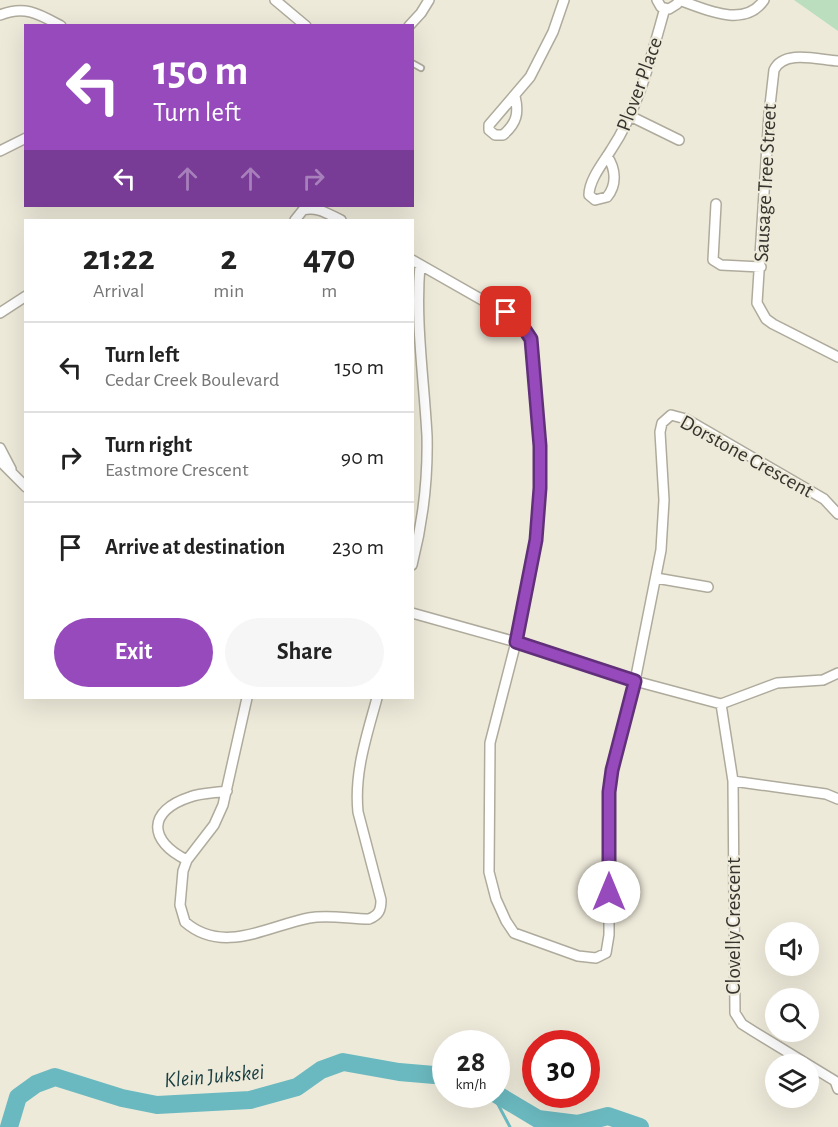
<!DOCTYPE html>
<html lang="en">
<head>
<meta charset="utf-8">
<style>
	:root { --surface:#fff; --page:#f6f6f6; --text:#222; --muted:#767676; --line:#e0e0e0; --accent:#964abc }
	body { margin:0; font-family:"Alegreya Sans",sans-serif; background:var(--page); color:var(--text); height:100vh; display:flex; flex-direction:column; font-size:22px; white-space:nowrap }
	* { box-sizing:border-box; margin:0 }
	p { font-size:20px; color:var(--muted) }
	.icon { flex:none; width:33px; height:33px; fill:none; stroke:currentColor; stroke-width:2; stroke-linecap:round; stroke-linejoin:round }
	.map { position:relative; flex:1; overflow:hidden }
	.details { position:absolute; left:24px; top:219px; width:390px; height:480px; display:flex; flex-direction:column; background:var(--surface); border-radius:0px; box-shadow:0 6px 24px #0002 }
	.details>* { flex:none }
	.hud { position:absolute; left:24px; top:24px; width:390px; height:183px; border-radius:0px; box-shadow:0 6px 24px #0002; background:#964abc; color:#fff; overflow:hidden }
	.controls { position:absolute; left:765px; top:922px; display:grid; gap:12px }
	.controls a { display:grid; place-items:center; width:54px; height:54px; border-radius:50%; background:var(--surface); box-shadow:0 6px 24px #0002; font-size:30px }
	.speed { position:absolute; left:432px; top:1030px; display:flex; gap:12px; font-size:30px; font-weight:700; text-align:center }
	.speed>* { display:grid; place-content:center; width:78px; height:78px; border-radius:50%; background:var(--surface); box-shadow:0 6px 24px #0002; line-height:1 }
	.speed small { font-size:15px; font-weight:400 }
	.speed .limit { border:9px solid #d22; background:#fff; color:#111 }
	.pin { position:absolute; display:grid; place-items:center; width:51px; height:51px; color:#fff; margin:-26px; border-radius:12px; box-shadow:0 3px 9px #0006 }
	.me { position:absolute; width:66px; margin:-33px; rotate:0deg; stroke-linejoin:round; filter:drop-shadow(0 0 4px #0008) }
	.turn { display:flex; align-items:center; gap:21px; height:126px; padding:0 30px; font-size:27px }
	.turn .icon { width:78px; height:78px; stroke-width:2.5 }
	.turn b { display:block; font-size:42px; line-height:51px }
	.lanes { display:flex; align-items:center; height:57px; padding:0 30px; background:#0003; justify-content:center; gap:30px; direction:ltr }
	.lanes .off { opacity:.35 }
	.eta { display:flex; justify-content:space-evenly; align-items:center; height:102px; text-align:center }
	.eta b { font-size:36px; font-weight:700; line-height:42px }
	.button { display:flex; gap:12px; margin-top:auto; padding:12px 30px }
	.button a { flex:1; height:69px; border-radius:36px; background:var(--accent); color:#fff; font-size:24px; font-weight:700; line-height:69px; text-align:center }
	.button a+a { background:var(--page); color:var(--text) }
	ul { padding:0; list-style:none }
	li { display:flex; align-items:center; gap:18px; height:90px; padding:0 30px; border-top:2px solid var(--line) }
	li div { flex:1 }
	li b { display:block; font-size:22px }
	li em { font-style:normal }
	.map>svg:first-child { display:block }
</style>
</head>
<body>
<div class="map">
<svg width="838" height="1127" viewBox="0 0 838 1127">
	<rect width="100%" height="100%" fill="#eeeada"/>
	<!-- green -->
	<path fill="#bbdebe" d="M794 0H838V31Z"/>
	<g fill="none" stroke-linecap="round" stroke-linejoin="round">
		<!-- stream -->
		<path stroke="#6bb9c0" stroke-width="3" d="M493 1095 510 1127"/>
		<!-- river -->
		<path stroke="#6bb9c0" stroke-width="18" d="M496 1094 538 1119 578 1124 608 1116 640 1127
			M9 1127 18 1097 36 1084 55 1077 122 1098 157 1105 250 1100 297 1087 321 1070 343 1062 399 1072 446 1076"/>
		<!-- service casing -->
		<g stroke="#afab9c" stroke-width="8">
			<path id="service" d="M412 63 421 68"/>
		</g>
		<!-- minor casing -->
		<g stroke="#afab9c" stroke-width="12">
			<path id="minor" d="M275 0 306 26
				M657 0 661 7 669 9 677 4 679 0
				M679 0C705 9 744 29 764 0
				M0 15C25 5 39 14 61 26
				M409 26 421 13 429 0
				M838 61C819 60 784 49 774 70L769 114 757 303 766 319 773 324 838 357
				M515 96C519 113 517 123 503 135H495L489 130V125L530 77 553 32 564 0
				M630 116 679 140
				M0 151 26 138
				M607 156C616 169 617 185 607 197L595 200 589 195C589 180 603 163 611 150 639 108 651 57 665 8
				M716 204 713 260 721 265 761 267
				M295 220 303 210C317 206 328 214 341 220
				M412 260 514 318 531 339 533 354 540 446 539 507 536 540 516 642 490 743 489 872 496 899 506 921 514 933 578 956 596 958 606 953 609 935V792L612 770 635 681 661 550 664 500 660 432 662 423 671 415 686 419 824 499 838 514
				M0 313 26 296
				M0 448 11 469
				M0 461 26 487
				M412 565C423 522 428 480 427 436 424 379 415 321 420 265
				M656 578 708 587
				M412 613 516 642 635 681 721 704 777 683 823 680 838 673
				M247 698 223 805 214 825 187 860 183 871 180 905 185 922C223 955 268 926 309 918 328 914 349 919 369 919 379 915 381 910 381 900L358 812C354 772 367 735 377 698
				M721 704 733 781 735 1013 742 1024 753 1031 835 1081 838 1089
				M733 781 826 794 838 799
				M187 860C148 841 147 811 190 797 201 793 215 793 227 791"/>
		</g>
		<!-- service -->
		<use href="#service" stroke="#fff" stroke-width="4.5"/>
		<!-- minor -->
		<use href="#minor" stroke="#fff" stroke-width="9"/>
	</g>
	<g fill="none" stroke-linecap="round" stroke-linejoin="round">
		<!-- route casing -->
		<g stroke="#62307a" stroke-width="15">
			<path id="route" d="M506 312 521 324 531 339 540 446V488L536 540 516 642 635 681 612 770 609 792V892"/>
		</g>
		<!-- route -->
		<use href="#route" stroke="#964abc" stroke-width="10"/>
	</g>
	<g text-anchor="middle" stroke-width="4.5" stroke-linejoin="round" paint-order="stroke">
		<!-- street labels -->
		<g font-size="21" fill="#36342e" stroke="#eeeada">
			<text transform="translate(639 84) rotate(-70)" y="7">Plover Place</text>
			<text transform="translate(765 183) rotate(-87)" y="7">Sausage Tree Street</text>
			<text transform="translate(747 456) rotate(29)" y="7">Dorstone Crescent</text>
			<text transform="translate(733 926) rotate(-90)" y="7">Clovelly Crescent</text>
		</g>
		<!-- water labels -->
		<g font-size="22" font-style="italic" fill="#183e41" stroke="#eeeada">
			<text transform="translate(214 1075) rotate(-5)" y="8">Klein Jukskei</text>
		</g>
	</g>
</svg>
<div class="controls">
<a><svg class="icon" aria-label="sound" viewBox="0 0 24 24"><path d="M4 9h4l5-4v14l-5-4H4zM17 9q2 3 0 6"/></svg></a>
<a><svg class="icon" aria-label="search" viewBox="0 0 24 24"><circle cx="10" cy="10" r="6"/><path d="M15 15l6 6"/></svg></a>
<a><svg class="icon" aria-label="layers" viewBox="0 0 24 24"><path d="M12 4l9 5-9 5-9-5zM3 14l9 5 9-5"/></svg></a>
</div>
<div class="speed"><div>28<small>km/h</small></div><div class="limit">30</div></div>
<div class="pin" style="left:506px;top:312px;background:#d93025"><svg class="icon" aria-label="arrive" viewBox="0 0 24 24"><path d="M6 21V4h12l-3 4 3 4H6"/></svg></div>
<svg class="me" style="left:609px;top:892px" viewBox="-20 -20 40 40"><circle r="19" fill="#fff"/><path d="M0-13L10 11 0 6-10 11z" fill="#964abc"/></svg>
<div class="hud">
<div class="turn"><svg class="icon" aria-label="left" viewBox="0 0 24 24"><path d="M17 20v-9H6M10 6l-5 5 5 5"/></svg><div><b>150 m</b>Turn left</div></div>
<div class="lanes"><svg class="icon" aria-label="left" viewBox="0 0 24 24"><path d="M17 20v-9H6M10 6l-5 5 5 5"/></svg><svg class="icon off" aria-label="ahead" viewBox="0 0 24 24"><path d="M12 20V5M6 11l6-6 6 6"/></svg><svg class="icon off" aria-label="ahead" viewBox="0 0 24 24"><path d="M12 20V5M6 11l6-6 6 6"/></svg><svg class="icon off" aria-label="right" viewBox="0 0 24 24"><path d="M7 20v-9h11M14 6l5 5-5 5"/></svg></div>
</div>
<section class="details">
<div class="eta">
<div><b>21:22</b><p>Arrival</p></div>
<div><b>2</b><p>min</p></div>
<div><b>470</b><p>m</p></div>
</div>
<ul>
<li><svg class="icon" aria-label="left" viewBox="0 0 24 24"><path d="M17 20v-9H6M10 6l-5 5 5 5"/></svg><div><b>Turn left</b><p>Cedar Creek Boulevard</p></div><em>150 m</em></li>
<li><svg class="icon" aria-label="right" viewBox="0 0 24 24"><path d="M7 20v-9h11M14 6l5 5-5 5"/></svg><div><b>Turn right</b><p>Eastmore Crescent</p></div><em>90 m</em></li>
<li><svg class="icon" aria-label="arrive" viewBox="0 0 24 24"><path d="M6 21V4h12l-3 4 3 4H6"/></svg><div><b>Arrive at destination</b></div><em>230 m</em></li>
</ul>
<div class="button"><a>Exit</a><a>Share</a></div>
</section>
</div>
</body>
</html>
